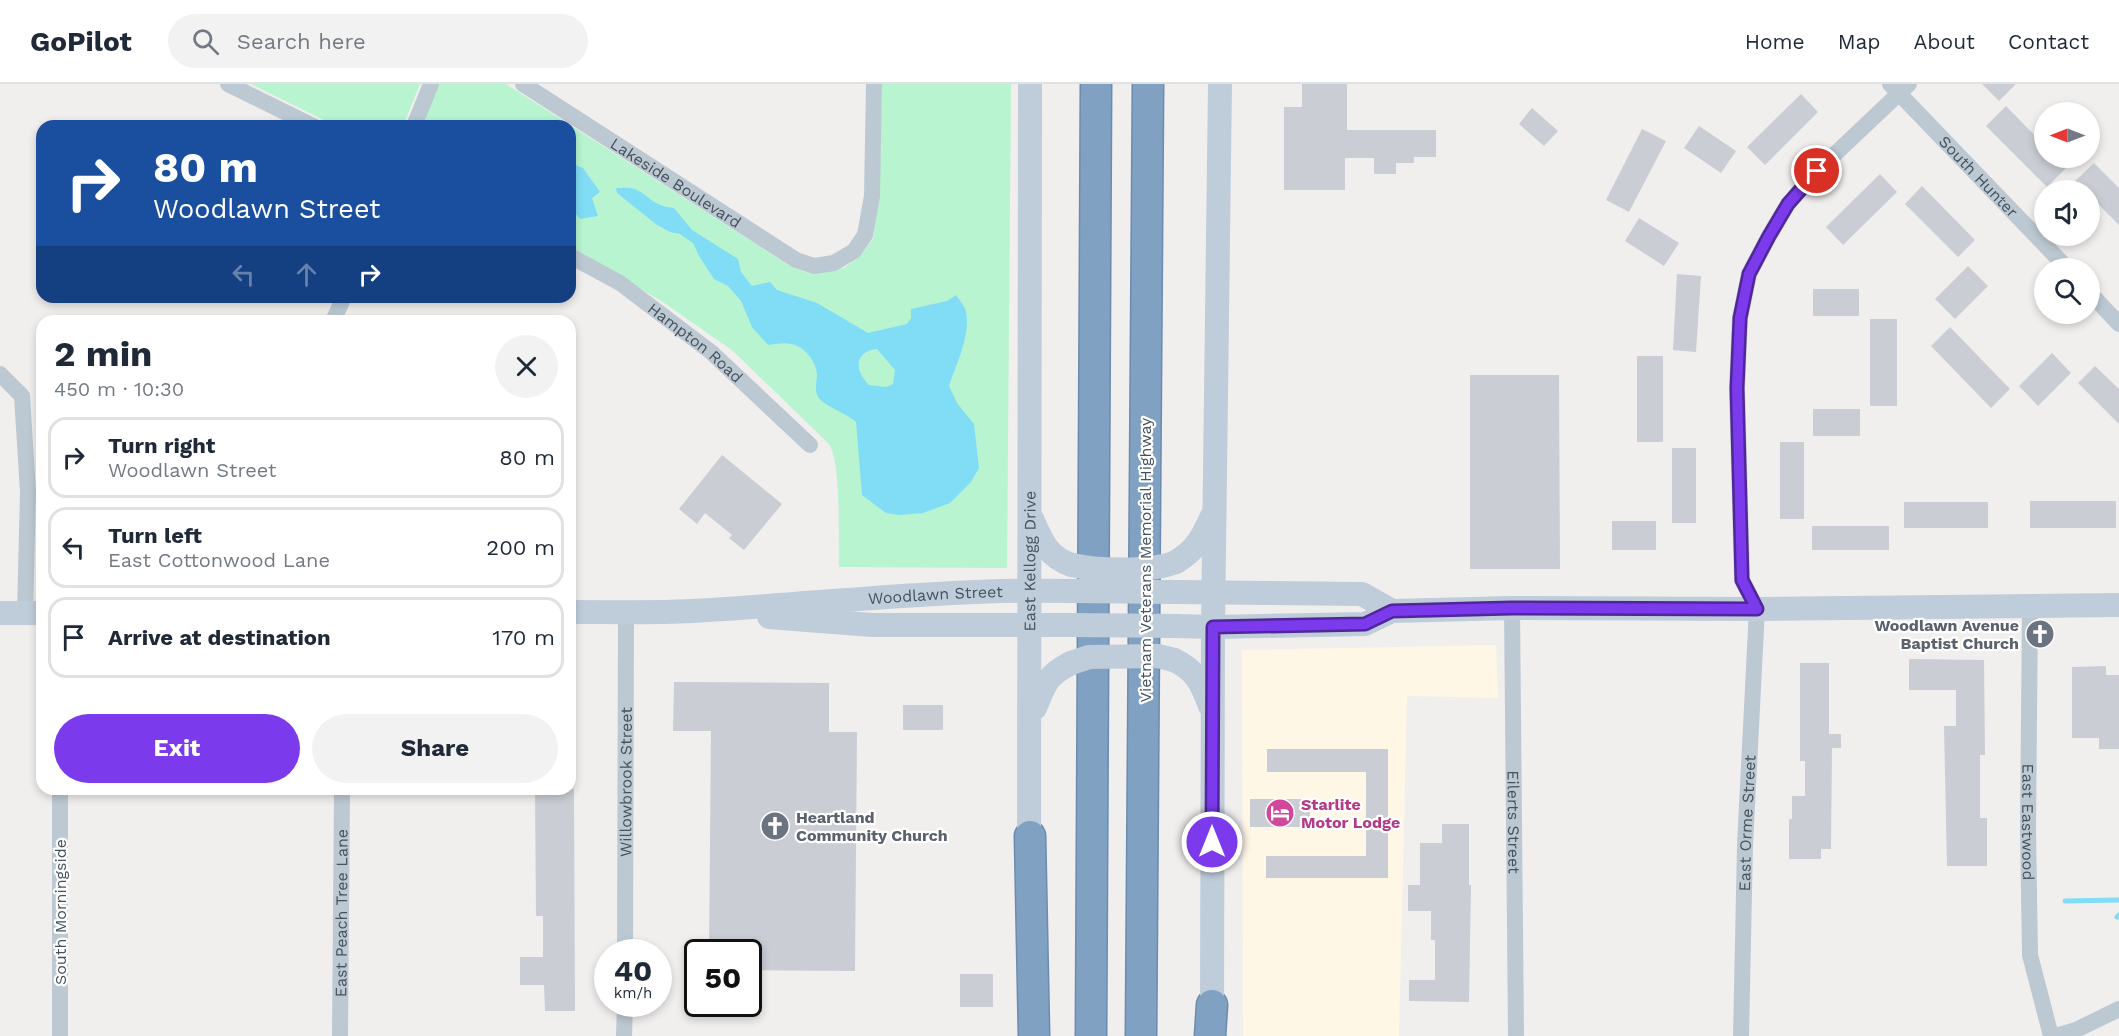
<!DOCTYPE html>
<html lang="en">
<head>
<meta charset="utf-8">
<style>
	:root { --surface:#fff; --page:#f2f2f3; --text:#1f2937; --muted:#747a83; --line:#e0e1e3; --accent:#7c3aed }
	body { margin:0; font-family:"Work Sans",sans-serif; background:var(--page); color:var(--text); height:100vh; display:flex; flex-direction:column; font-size:22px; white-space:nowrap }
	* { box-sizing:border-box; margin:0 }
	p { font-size:20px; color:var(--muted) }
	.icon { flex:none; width:33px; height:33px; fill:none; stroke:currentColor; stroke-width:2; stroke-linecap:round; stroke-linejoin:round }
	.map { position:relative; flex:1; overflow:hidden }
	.side { position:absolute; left:36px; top:231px; width:540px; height:480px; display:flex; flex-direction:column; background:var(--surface); border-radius:18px; box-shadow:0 3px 9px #0003 }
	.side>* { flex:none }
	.banner { position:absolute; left:36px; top:36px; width:540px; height:183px; border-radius:18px; box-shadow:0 3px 9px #0003; background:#1a4fa0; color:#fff; overflow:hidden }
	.needle { width:39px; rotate:270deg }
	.fabs { position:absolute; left:2034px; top:18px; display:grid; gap:12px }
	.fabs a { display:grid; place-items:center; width:66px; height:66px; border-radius:50%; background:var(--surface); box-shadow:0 3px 9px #0003; font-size:30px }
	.speed { position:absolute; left:594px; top:855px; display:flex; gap:12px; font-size:30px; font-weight:700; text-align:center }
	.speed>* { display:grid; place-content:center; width:78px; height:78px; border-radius:50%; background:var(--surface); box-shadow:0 3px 9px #0003; line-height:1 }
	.speed small { font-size:15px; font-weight:400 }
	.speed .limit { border:3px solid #111; border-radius:9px; background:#fff; color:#111 }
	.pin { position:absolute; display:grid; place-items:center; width:51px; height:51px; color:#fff; margin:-26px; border:3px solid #fff; border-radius:50%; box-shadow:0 2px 6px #0007 }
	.me { position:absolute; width:66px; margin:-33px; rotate:0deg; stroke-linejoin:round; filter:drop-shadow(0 0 4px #0008) }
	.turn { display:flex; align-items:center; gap:21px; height:126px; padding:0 18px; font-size:27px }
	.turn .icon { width:78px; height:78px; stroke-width:2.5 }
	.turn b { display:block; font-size:42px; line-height:51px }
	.lanes { display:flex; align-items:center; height:57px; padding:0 18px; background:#0003; justify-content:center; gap:30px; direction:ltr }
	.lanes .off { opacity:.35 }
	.round { display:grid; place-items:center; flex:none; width:63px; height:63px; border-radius:32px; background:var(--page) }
	.headline { display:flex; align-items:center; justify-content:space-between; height:102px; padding:0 18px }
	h1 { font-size:36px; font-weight:700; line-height:45px }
	.button { display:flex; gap:12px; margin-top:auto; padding:12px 18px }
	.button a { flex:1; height:69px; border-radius:36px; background:var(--accent); color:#fff; font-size:24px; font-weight:700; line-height:69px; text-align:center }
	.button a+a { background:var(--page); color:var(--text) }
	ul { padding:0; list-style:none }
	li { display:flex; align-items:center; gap:18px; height:81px; margin:0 12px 9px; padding:0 6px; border:3px solid var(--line); border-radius:18px }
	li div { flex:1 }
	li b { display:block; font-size:22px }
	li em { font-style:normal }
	header { display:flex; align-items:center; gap:36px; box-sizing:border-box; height:84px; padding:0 30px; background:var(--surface); border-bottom:2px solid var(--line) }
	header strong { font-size:28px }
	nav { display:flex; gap:33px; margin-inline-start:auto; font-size:21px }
	.search { width:420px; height:54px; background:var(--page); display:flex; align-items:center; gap:15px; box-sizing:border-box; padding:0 21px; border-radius:33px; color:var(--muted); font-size:22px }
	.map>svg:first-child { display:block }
</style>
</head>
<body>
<header>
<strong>GoPilot</strong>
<div class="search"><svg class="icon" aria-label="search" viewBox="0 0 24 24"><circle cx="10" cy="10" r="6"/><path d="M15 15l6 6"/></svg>Search here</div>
<nav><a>Home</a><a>Map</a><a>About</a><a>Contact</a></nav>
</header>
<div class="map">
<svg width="2119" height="952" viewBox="0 0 2119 952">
	<rect width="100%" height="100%" fill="#f1eeee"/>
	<!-- commercial -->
	<path fill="#fef7e6" d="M1496 561 1498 614 1407 612 1399 952H1243L1242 566Z"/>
	<!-- green -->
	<path fill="#b8f4cf" d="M251 0H420L403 42H336Z
		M438 0H506L790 182 808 189 844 184 861 171 873 155 879 108 882 0H1011L1007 484 839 483C838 455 842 382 829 360L733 267 663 218 570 163V42H421Z"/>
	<!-- water -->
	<path fill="#80ddf5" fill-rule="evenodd" d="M570 79 583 84 600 108 592 114 598 132 580 135 570 123Z
		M616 104C621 104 630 103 635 105 651 113 653 122 674 124L692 146 738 175 741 188 752 202 770 198 777 206 817 219 868 249 907 240 911 234V225L947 217 956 211C959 216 965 222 966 228 971 250 956 281 949 302L957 319 974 340 979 384 971 398 950 419 923 429 900 431 886 429 862 411 856 338C846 329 824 322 818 313 814 305 817 297 817 290 816 277 804 262 791 260 784 258 775 260 768 261L752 243 741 217 728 202 714 195 699 172 693 159 680 150 670 148 657 141 617 109ZM877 265 895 286 893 300 886 303 869 301C855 287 853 268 877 265Z"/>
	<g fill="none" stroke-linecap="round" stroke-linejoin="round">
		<!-- stream -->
		<path stroke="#80ddf5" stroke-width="5" d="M2065 817 2119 816
			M2117 833 2119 831"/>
	</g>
	<!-- building -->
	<path fill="#cacdd4" d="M1302 0H1347V46H1436V73H1414V79H1396V90H1374V74H1345V106H1284V23H1302Z
		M1982 0H2016L1999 17Z
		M1801 10 1818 28 1765 81 1747 63Z
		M2006 22 2044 61V74H2057L2067 83 2047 103 1986 42Z
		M1532 24 1558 47 1544 62 1519 40Z
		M1699 42 1736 67 1721 89 1684 64Z
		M1642 45 1666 57 1629 128 1606 116Z
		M2094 79 2119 104V141L2090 112V106H2084L2075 97Z
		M1880 90 1897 108 1843 161 1826 143Z
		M1922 102 1975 156 1958 173 1905 120Z
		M1639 134 1679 159 1664 182 1625 157Z
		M1968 182 1988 202 1955 235 1935 215Z
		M1677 190 1701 192 1696 268 1673 266Z
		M1813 205H1859V232H1813Z
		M1870 235H1897V322H1870Z
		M1950 243 2010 305 1991 324 1931 262Z
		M2052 269 2071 289 2038 322 2019 302Z
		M1637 272H1663V358H1637Z
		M2095 282 2119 305V340L2078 299Z
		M1470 291H1559L1560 485H1470Z
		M1813 325H1860V352H1813Z
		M1780 358H1804V435H1780Z
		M1672 364H1696V439H1672Z
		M722 371 782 420 744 466 729 454 732 451 705 429 697 440 679 425Z
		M2030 417H2116V444H2030Z
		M1904 418H1988V444H1904Z
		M1612 437H1656V466H1612Z
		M1812 442H1889V466H1812Z
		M1909 575 1984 576 1985 671H1980V734H1987V782H1947L1944 642H1956V606H1909Z
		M1800 579H1829V650H1841V664H1832L1831 765H1821V775H1789V735H1792V712H1805V677H1800Z
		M2106 582V591H2119V665H2099V654H2072V583Z
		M674 598 829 599V648H857L855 887 748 886V868H709L711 647H673Z
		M903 621H943V646H903Z
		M1267 665H1388V794H1266V772H1366V688H1267Z
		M535 705H574L575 927H545L544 901H520V873H543V832H536Z
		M1250 715H1310V743H1250Z
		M1442 740H1469V801H1471L1469 918 1409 917V896H1435V856H1431V827H1408V801H1420V759H1442Z
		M960 890H993V923H960Z"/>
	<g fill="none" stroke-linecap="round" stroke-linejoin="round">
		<!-- highway casing -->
		<g stroke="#6c8caf" stroke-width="33">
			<path id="highway" d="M1030 752 1034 952
				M1091 952 1096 0
				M1141 952 1148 0
				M1210 952 1212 921"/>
		</g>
		<!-- street -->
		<g stroke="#bdc9d2" stroke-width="16">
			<path d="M228 0 313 42"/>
			<path id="s1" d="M523 0 796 176 814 182 834 179 854 167 865 151 872 112 874 0"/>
			<path id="s2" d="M1890 0 2067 184"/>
			<path d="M414 42 431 0"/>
			<path id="s3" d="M570 172 620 199 711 268 810 361"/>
			<path d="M2090 209 2119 240"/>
			<path d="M333 237 344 213"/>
			<path d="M0 290 22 312 28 408 25 529"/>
			<path id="s4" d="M2030 522 2028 745 2030 871 2051 952"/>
			<path id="s5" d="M1512 524 1516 952"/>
			<path id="s6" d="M625 868 626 528"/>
			<path d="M60 952V705"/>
			<path id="s7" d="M340 952 342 705"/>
			<path d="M624 952 625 920"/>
			<path id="s8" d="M1741 952 1745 761 1757 525 1742 496 1737 304 1740 234 1749 190 1769 152 1788 120 1817 87 1909 0"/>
			<path d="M2056 952 2076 946 2119 925"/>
		</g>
		<!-- secondary -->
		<g stroke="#bfccda" stroke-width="24">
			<path d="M1033 437C1042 458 1049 474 1072 481"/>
			<path d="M1176 478C1197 465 1202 454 1212 432"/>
			<path d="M1176 508 1362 510 1392 527"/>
			<path id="s9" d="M570 528C611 528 652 529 693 527 820 520 945 504 1072 507"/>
			<path d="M0 529H42"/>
			<path d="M769 533 872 541H1071"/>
			<path d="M1176 542 1213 543 1365 540 1392 527 1512 524 1757 525 2119 521"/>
			<path d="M1174 576C1196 586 1202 600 1210 622"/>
			<path d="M1035 624C1045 600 1046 592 1071 579"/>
			<path id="s10" d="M1029 769 1030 0"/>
			<path d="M1213 939 1212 921 1213 543 1220 0"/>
		</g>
		<!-- highway -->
		<use href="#highway" stroke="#81a1c3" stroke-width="30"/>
		<!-- secondary-bridge -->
		<path stroke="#bfccda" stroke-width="24" d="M1072 481C1097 487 1152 488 1176 478
			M1072 507 1176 508
			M1071 541 1176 542
			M1071 579 1089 573 1158 572 1174 576"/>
	</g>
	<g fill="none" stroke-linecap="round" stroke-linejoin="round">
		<!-- route casing -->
		<g stroke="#51269a" stroke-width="15">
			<path id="route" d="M1212 758 1213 543 1365 540 1392 527 1512 524 1757 525 1742 496 1737 304 1740 234 1749 190 1769 152 1788 120 1817 87"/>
		</g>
		<!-- route -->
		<use href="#route" stroke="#7c3aed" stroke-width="10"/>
	</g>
	<!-- icons -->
	<defs>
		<g id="church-disc" transform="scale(1.5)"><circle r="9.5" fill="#6b7280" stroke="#fff"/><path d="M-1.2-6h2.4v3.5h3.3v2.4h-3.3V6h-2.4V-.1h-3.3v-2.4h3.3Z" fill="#fff"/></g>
		<g id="hotel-disc" transform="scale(1.5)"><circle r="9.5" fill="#d1479c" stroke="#fff"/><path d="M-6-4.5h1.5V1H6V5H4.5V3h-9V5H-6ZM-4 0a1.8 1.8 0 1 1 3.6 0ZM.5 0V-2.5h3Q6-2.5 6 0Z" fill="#fff"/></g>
	</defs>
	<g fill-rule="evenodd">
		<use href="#church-disc" x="2040" y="550"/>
		<use href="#hotel-disc" x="1280" y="729"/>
		<use href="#church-disc" x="775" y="742"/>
	</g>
	<g text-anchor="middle" stroke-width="4.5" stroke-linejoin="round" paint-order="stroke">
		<!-- street labels -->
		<g font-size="16" fill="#44525e" stroke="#fff">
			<text dy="6" stroke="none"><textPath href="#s2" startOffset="128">South Hunter</textPath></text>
			<text dy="6" stroke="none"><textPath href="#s1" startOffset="182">Lakeside Boulevard</textPath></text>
			<text dy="6" stroke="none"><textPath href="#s3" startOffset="153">Hampton Road</textPath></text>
			<text dy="6" stroke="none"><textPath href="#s10" startOffset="292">East Kellogg Drive</textPath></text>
			<text transform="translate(1145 476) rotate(-90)" y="6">Vietnam Veterans Memorial Highway</text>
			<text dy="6" stroke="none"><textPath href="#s9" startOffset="366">Woodlawn Street</textPath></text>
			<text dy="6" stroke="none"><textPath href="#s6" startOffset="170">Willowbrook Street</textPath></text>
			<text dy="6" stroke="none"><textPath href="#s5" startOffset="214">Eilerts Street</textPath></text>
			<text dy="6" stroke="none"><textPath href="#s4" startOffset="216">East Eastwood</textPath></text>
			<text dy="6" stroke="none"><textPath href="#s8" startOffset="213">East Orme Street</textPath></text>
			<text transform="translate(60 828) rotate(-90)" y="6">South Morningside</text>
			<text dy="6" stroke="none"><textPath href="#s7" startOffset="123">East Peach Tree Lane</textPath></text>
		</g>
		<!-- worship labels -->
		<g font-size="16" font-weight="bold" fill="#5b616d" stroke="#fff" text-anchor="end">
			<text x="2019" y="547">Woodlawn Avenue<tspan x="2019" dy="18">Baptist Church</tspan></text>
			<text x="796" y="739" text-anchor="start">Heartland<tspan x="796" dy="18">Community Church</tspan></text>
		</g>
		<!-- hotel labels -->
		<g font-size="16" font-weight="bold" fill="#b23c85" stroke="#fff" text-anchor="start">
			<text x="1301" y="726">Starlite<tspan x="1301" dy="18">Motor Lodge</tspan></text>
		</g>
	</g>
</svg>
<div class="fabs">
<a><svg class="needle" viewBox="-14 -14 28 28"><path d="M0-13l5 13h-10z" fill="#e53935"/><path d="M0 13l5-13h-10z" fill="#747a83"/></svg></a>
<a><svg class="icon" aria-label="sound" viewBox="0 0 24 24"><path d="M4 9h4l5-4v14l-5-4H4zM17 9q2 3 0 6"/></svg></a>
<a><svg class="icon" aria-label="search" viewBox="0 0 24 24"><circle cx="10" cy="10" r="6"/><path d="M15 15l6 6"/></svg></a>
</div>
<div class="speed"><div>40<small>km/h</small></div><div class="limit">50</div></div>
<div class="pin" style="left:1817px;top:87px;background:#d93025"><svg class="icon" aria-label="arrive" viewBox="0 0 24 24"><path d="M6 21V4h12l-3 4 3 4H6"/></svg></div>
<svg class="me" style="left:1212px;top:758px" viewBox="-20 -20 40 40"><circle r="17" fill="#7c3aed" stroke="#fff" stroke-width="3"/><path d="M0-11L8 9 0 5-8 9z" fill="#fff"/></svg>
<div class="banner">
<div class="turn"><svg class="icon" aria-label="right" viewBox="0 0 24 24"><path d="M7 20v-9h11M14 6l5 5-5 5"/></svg><div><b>80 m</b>Woodlawn Street</div></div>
<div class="lanes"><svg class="icon off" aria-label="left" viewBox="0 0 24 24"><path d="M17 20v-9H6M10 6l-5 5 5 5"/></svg><svg class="icon off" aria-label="ahead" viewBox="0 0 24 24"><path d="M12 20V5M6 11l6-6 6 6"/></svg><svg class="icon" aria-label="right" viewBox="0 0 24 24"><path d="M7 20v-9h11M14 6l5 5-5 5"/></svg></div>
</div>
<section class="side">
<div class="headline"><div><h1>2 min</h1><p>450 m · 10:30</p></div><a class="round"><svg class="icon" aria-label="close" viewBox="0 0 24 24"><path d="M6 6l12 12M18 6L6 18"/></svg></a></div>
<ul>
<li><svg class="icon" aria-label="right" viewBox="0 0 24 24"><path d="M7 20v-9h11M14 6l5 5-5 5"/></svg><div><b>Turn right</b><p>Woodlawn Street</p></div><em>80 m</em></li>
<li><svg class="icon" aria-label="left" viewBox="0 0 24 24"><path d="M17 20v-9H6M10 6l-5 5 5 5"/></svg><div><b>Turn left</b><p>East Cottonwood Lane</p></div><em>200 m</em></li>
<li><svg class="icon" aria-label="arrive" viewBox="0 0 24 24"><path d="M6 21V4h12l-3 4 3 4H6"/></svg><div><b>Arrive at destination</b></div><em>170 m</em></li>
</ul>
<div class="button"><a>Exit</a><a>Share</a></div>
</section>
</div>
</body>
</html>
